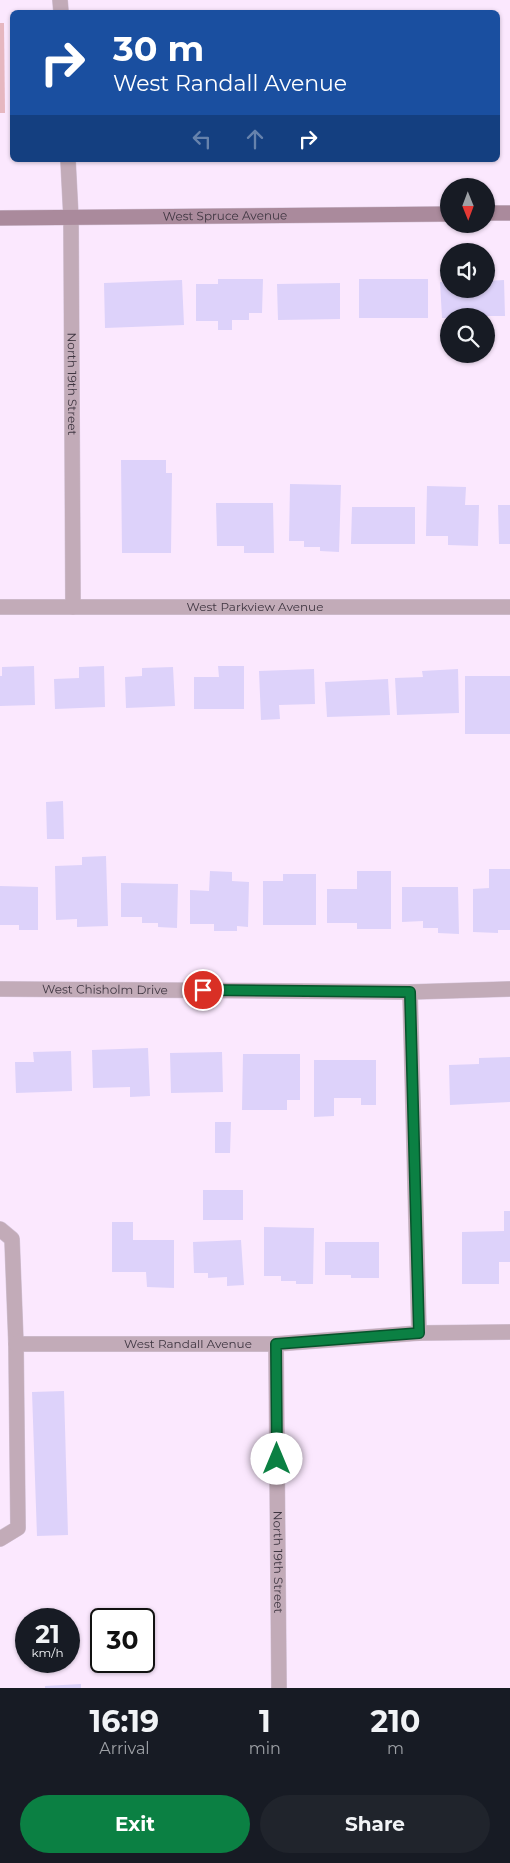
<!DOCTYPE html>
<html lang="en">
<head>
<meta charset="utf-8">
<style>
	:root { --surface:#171b24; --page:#20242c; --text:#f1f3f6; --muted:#9ea1a6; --accent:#0b8043 }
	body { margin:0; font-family:Montserrat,sans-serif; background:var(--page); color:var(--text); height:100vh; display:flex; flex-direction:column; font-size:19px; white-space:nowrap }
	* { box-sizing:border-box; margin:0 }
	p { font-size:16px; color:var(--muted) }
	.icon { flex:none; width:28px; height:28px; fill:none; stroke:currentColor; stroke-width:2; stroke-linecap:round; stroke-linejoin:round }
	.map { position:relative; height:1688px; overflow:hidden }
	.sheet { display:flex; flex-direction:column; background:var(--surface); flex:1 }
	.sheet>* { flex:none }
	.hud { position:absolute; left:10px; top:10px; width:490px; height:152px; border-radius:8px; box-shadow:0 1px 4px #0004; background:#1a4fa0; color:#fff; overflow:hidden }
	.needle { width:32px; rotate:179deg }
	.controls { position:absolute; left:440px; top:178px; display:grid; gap:10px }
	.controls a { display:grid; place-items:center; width:55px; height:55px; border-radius:50%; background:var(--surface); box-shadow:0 1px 4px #0004; font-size:25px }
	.speed { position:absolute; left:15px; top:1608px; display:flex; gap:10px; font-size:25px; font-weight:700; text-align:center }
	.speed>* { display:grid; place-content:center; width:65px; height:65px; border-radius:50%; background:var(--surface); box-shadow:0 1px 4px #0004; line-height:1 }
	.speed small { font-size:12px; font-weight:400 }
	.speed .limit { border:2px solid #111; border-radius:8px; background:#fff; color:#111 }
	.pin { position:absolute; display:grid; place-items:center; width:42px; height:42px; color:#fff; margin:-21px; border:2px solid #fff; border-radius:50%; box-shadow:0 1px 5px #0007 }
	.me { position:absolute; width:55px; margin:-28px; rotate:0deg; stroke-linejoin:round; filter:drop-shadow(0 0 4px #0008) }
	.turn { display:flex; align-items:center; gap:18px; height:105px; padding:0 20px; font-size:22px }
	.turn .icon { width:65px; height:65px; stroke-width:2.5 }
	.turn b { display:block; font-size:35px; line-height:42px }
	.lanes { display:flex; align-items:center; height:48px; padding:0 20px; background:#0003; justify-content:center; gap:25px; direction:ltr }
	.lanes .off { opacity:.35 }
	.eta { display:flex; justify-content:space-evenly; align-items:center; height:85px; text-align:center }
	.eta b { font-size:30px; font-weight:700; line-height:35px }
	.action { display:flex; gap:10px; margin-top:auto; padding:10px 20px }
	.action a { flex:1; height:58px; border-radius:30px; background:var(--accent); color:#fff; font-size:20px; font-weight:700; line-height:58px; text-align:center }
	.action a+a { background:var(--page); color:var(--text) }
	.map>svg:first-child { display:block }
</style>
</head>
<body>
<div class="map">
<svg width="510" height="1688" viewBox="0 0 510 1688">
	<rect width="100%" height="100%" fill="#fbe8fe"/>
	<!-- green -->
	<path fill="#e6b7c0" d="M0 23H4L5 113H0Z"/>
	<!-- building -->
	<path fill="#ddd2fa" d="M218 279H263L262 313H249V320H232V330H218V321H196V284H218Z
		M359 279H428V318H359Z
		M182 280 184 325 105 328 104 283Z
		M504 280 505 316H449V318H442L440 282H449V289H486V281Z
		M340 283V319L278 320 277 284Z
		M121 460H166V473H172L171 553H122Z
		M290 484 341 485 339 552 320 551V547H304V541H289Z
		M427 486 466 487 465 505H479L478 546 448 545V536H426Z
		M216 503H273L274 553H244V546H217Z
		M498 505H510V544H499Z
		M352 507H415V544H351Z
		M34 666 35 705 0 706V676H2V667Z
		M104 666 105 707 55 709 54 679 79 678V667Z
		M218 666H244V709H194V677H219Z
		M173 667 175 706 126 708 125 677 142 676V668Z
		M314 669 315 704 279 705 280 719 261 720 259 671Z
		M458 669 459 713 397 715 395 678 423 677 422 671Z
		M465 676H510V734H465Z
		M388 679 390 715 327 717 325 682Z
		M63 801 64 839H47L46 802Z
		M106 856 108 926 77 927V919L56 920 55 866 82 865V857Z
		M489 869H510V930H498V933L473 932V889L489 888Z
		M210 871 232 872V881L249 882 248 927 237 926V931H214V924H190V890L209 891Z
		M357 871H391V929H357V923H327V889H357Z
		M283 874H316V925H263V881H283Z
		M121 883 178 884 177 928 158 927V923H142V917H121Z
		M0 886 38 887V930H19V925H0Z
		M402 887H458L459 934 438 933V928H423V921L402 922Z
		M148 1048 150 1096 130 1097V1087L93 1088 92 1050Z
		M71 1051 72 1091 16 1093 15 1062H34L33 1052Z
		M222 1052 223 1092 171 1093 170 1053Z
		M243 1054H300V1100H287V1110H242Z
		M510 1057V1102L450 1105 449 1065 479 1064V1058Z
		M314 1060H376V1105H361V1098H334V1116L314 1117Z
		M215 1122H231L230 1153H215Z
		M203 1190H243V1220H203Z
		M504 1211H510V1262H499V1284H462V1232L504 1231Z
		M112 1222H133V1240H174V1288L147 1287 146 1272H112Z
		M264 1227 314 1228 313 1284H296V1281H281V1276H264Z
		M241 1240 244 1285 227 1286V1277L208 1278V1273H194L193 1242Z
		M325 1242H379V1278H351V1275H325Z
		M64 1391 68 1535 37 1536 32 1392Z
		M81 1684V1688H45V1686Z"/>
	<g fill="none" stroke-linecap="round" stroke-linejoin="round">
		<!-- lane casing -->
		<g stroke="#d5c4d8" stroke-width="16">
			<path id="lane" d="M0 1229 12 1239 16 1344 18 1528 0 1539"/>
		</g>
		<!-- street casing -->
		<g stroke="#d5c4d8" stroke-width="16">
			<g id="street">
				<path d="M60 0 61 12"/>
				<path id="s1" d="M68 160 71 218 73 607"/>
				<path id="s2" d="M0 607H510"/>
				<path id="s3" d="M0 989 410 992 510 989"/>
				<path d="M410 992 419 1333"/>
				<path id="s4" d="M16 1344H276L419 1333 510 1332"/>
				<path id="s5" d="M276 1344 279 1688"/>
			</g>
		</g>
		<!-- secondary casing -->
		<g stroke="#d5c4d8" stroke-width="16">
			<g id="secondary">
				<path d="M486 213H510"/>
				<path id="s6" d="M0 218 449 214"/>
			</g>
		</g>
		<!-- lane -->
		<use href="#lane" stroke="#c2abb8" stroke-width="15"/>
		<!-- street -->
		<use href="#street" stroke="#c2abb8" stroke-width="15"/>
		<!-- secondary -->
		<use href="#secondary" stroke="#aa8a9c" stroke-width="15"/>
	</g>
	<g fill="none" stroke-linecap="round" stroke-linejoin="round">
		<!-- route casing -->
		<g stroke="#07532c" stroke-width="12">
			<path id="route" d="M203 990 410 992 419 1333 276 1344 277 1459"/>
		</g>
		<!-- route -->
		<use href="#route" stroke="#0b8043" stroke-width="9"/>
	</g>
	<g text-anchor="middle" stroke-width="4" stroke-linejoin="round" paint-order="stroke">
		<!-- street labels -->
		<g font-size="12" fill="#3f3641" stroke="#fdfdfd">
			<text dy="4" stroke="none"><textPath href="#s6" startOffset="225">West Spruce Avenue</textPath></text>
			<text dy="4" stroke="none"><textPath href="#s1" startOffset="224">North 19th Street</textPath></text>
			<text dy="4" stroke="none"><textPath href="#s2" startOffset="255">West Parkview Avenue</textPath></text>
			<text dy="4" stroke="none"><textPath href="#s3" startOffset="105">West Chisholm Drive</textPath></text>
			<text dy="4" stroke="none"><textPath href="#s4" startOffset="172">West Randall Avenue</textPath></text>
			<text dy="4" stroke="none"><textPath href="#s5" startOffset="218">North 19th Street</textPath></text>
		</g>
	</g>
</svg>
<div class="controls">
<a><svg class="needle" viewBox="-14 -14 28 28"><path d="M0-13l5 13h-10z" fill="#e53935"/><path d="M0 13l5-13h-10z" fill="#9ea1a6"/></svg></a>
<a><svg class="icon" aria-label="sound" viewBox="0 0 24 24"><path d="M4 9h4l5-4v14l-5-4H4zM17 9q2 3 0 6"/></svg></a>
<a><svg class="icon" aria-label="search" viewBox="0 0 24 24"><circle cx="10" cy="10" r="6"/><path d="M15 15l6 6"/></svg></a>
</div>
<div class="speed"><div>21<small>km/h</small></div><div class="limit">30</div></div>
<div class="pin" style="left:203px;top:990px;background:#d93025"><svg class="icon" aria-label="arrive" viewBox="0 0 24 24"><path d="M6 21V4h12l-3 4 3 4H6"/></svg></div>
<svg class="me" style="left:277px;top:1459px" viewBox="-20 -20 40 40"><circle r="19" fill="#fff"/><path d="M0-13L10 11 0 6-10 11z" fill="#0b8043"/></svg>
<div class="hud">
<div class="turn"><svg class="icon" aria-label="right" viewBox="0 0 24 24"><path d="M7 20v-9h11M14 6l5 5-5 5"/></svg><div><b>30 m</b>West Randall Avenue</div></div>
<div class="lanes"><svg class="icon off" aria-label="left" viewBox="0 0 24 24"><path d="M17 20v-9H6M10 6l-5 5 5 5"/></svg><svg class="icon off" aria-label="ahead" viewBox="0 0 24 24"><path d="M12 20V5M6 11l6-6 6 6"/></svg><svg class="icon" aria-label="right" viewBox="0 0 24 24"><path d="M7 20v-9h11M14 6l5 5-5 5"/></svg></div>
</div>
</div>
<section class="sheet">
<div class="eta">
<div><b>16:19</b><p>Arrival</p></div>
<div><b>1</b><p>min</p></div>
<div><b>210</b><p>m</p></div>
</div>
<div class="action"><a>Exit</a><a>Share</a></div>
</section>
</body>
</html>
